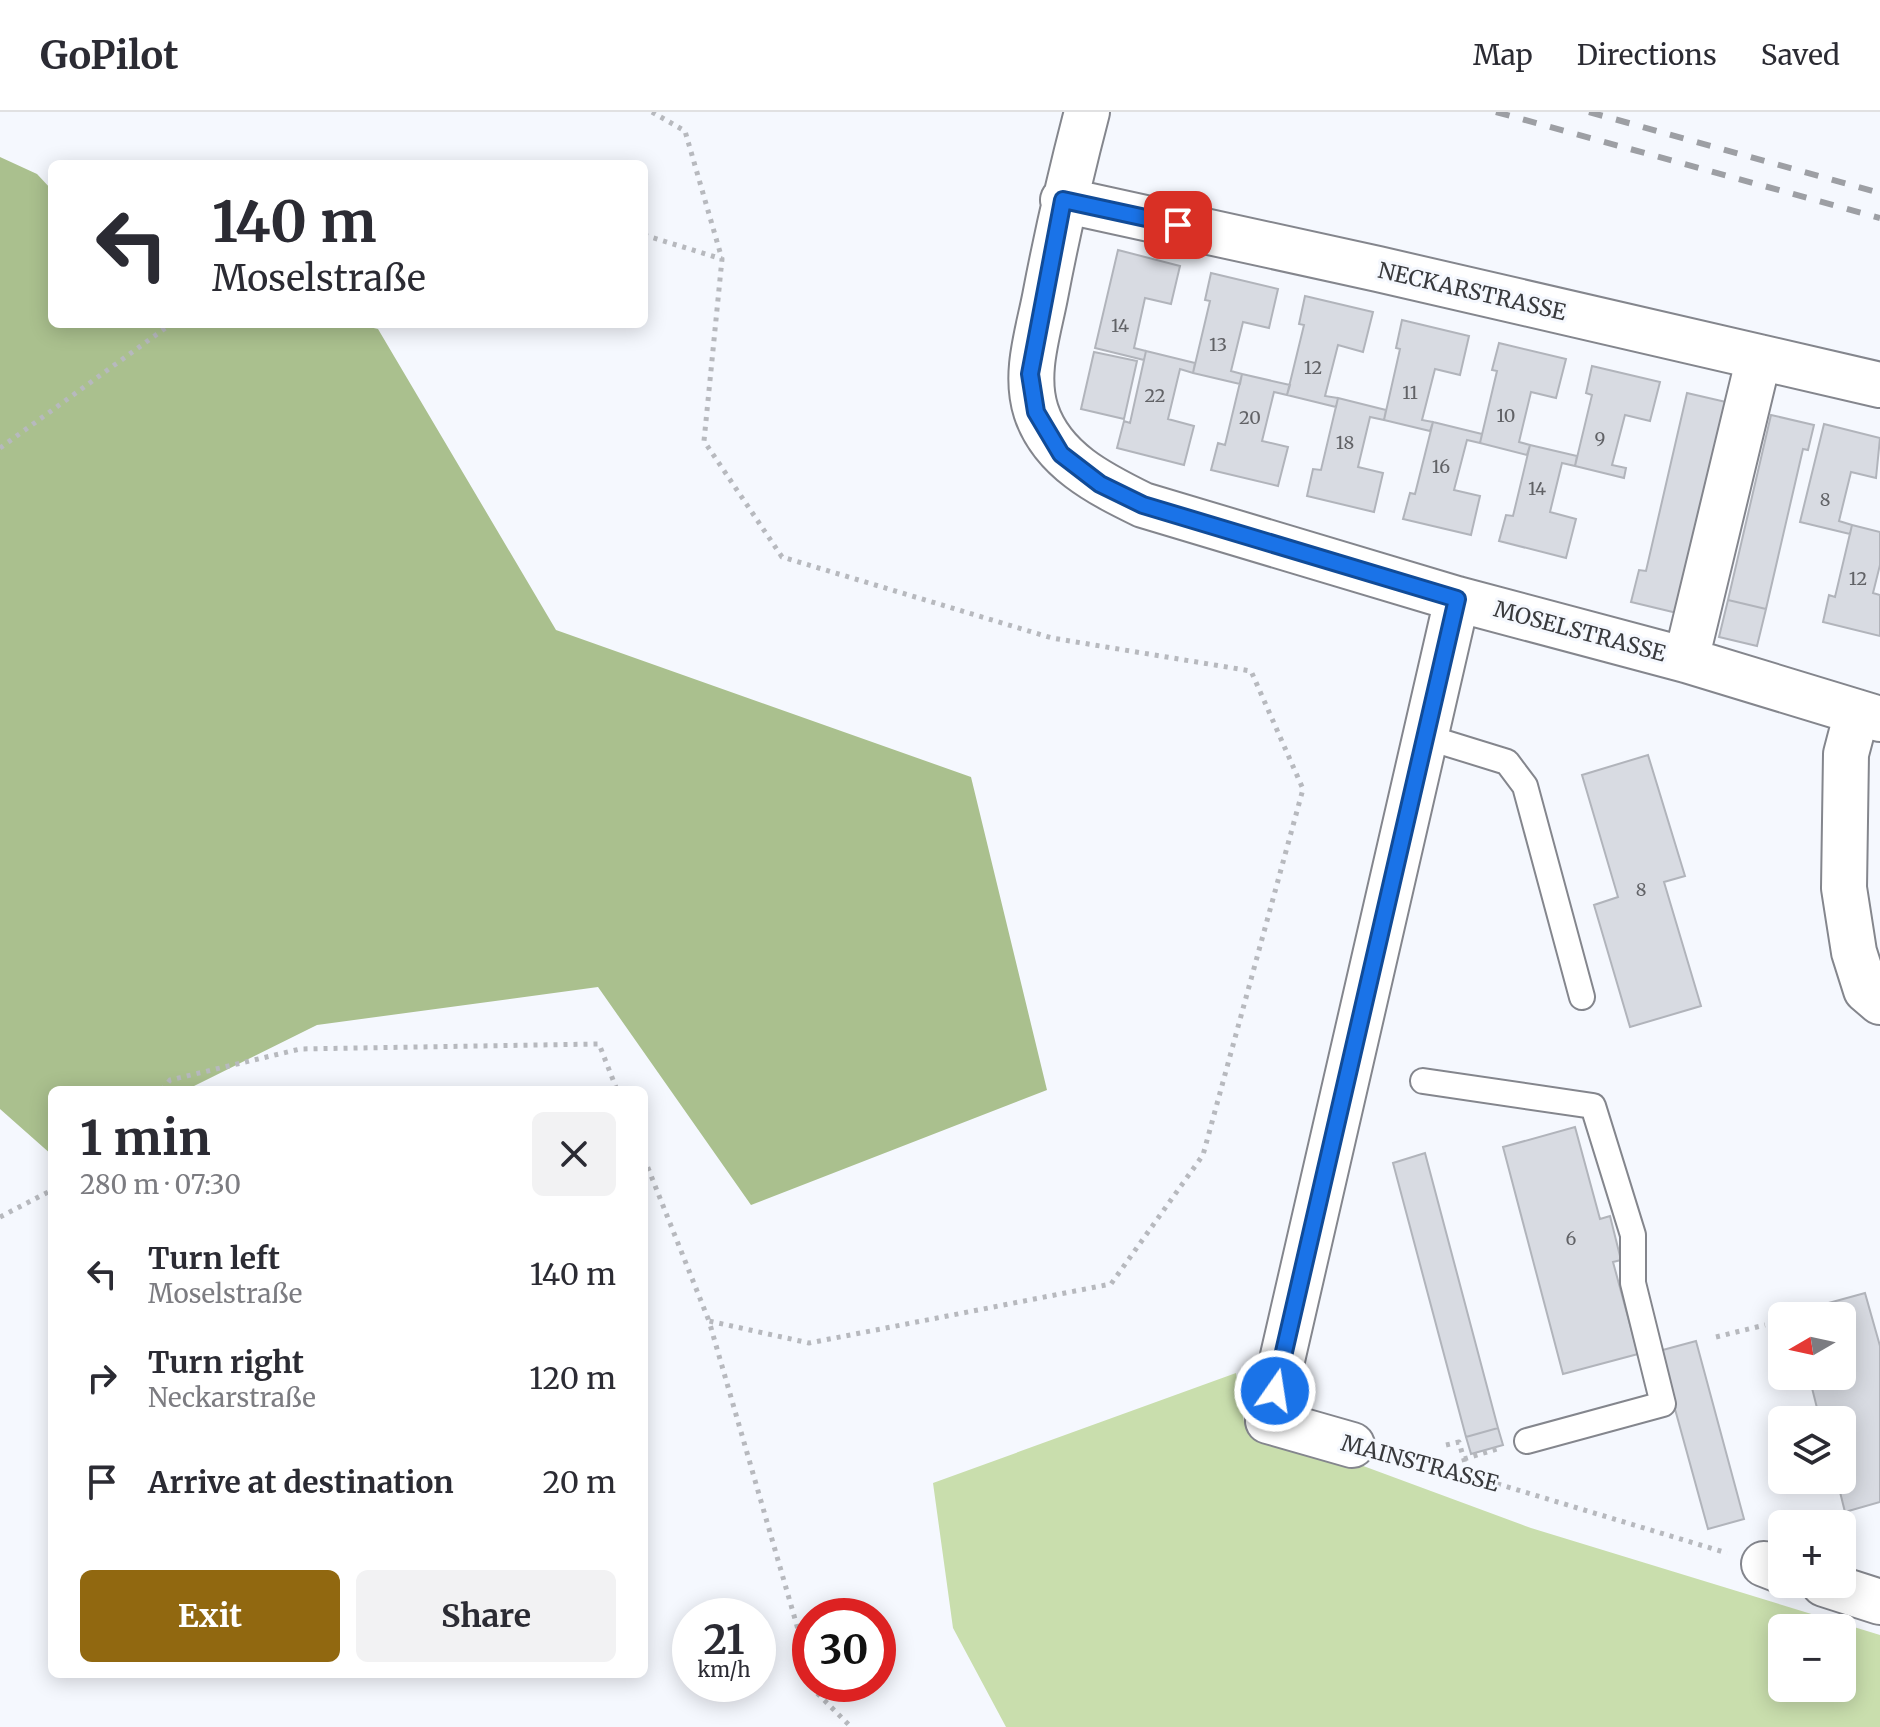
<!DOCTYPE html>
<html lang="en">
<head>
<meta charset="utf-8">
<style>
	:root { --surface:#fff; --page:#f2f2f3; --text:#2b2b33; --muted:#7c7c81; --line:#e1e1e2; --accent:#916810 }
	body { margin:0; font-family:Merriweather,serif; background:var(--page); color:var(--text); height:100vh; display:flex; flex-direction:column; font-size:30px; white-space:nowrap }
	* { box-sizing:border-box; margin:0 }
	p { font-size:26px; color:var(--muted) }
	.icon { flex:none; width:44px; height:44px; fill:none; stroke:currentColor; stroke-width:2; stroke-linecap:round; stroke-linejoin:round }
	.map { position:relative; flex:1; overflow:hidden }
	.sheet { position:absolute; left:48px; top:974px; width:600px; height:592px; display:flex; flex-direction:column; background:var(--surface); border-radius:12px; box-shadow:0 4px 20px #0003 }
	.sheet>* { flex:none }
	.banner { position:absolute; left:48px; top:48px; width:600px; height:168px; border-radius:12px; box-shadow:0 4px 20px #0003; background:#fff; color:var(--text); overflow:hidden }
	.needle { width:52px; rotate:261deg }
	.buttons { position:absolute; left:1768px; top:1190px; display:grid; gap:16px }
	.buttons a { display:grid; place-items:center; width:88px; height:88px; border-radius:12px; background:var(--surface); box-shadow:0 4px 20px #0003; font-size:40px }
	.speed { position:absolute; left:672px; top:1486px; display:flex; gap:16px; font-size:40px; font-weight:700; text-align:center }
	.speed>* { display:grid; place-content:center; width:104px; height:104px; border-radius:50%; background:var(--surface); box-shadow:0 4px 20px #0003; line-height:1 }
	.speed small { font-size:20px; font-weight:400 }
	.speed .limit { border:12px solid #d22; background:#fff; color:#111 }
	.pin { position:absolute; display:grid; place-items:center; width:68px; height:68px; color:#fff; margin:-34px; border-radius:16px; box-shadow:0 4px 12px #0006 }
	.me { position:absolute; width:88px; margin:-44px; rotate:13deg; stroke-linejoin:round; filter:drop-shadow(0 0 6px #0008) }
	.turn { display:flex; align-items:center; gap:28px; height:168px; padding:0 32px; font-size:36px }
	.turn .icon { width:104px; height:104px; stroke-width:2.5 }
	.turn b { display:block; font-size:56px; line-height:68px }
	.round { display:grid; place-items:center; flex:none; width:84px; height:84px; border-radius:12px; background:var(--page) }
	.head { display:flex; align-items:center; justify-content:space-between; height:136px; padding:0 32px }
	h1 { font-size:48px; font-weight:700; line-height:60px }
	.action { display:flex; gap:16px; margin-top:auto; padding:16px 32px }
	.action a { flex:1; height:92px; border-radius:12px; background:var(--accent); color:#fff; font-size:32px; font-weight:700; line-height:92px; text-align:center }
	.action a+a { background:var(--page); color:var(--text) }
	ul { padding:0; list-style:none }
	li { display:flex; align-items:center; gap:24px; height:104px; padding:0 32px }
	li div { flex:1 }
	li b { display:block; font-size:30px }
	li em { font-style:normal }
	header { display:flex; align-items:center; gap:48px; box-sizing:border-box; height:112px; padding:0 40px; background:var(--surface); border-bottom:2px solid var(--line) }
	header strong { font-size:38px }
	nav { display:flex; gap:44px; margin-inline-start:auto; font-size:28px }
	.map>svg:first-child { display:block }
</style>
</head>
<body>
<header>
<strong>GoPilot</strong>
<nav><a>Map</a><a>Directions</a><a>Saved</a></nav>
</header>
<div class="map">
<svg width="1880" height="1615" viewBox="0 0 1880 1615">
	<rect width="100%" height="100%" fill="#f5f8fe"/>
	<!-- green -->
	<path fill="#c9dead" fill-rule="evenodd" d="M1236 1261 1244 1310 1531 1416 1880 1523V1615H1006L953 1516 933 1371ZM1782 1516H1842V1576H1782Z"/>
	<!-- forest -->
	<path fill="#aac08e" d="M0 45 37 62 52 78V212H356L378 217 556 518 971 665 1047 978 751 1093 598 875 317 913 186 978H52V1043L0 997Z"/>
	<!-- building -->
	<path fill="#d8dbe2" stroke="#b1b4bb" stroke-width="2" d="M1118 138 1180 154 1171 192 1145 186 1134 236 1146 239 1144 248 1095 236Z
		M1211 161 1278 177 1269 216 1243 210 1231 259 1242 262 1240 272 1193 261 1210 189 1205 188Z
		M1305 184 1373 200 1363 240 1338 233 1325 284 1338 286 1336 295 1287 283 1304 213 1299 212Z
		M1402 208 1469 224 1460 263 1435 257 1422 308 1433 310 1430 319 1384 308 1400 237 1396 236Z
		M1499 231 1566 247 1556 286 1531 280 1519 330 1530 333 1527 343 1480 331 1497 259 1492 258Z
		M1146 239 1195 251 1193 261 1180 257 1168 307 1194 314 1184 353 1117 336 1124 309 1130 311Z
		M1094 240 1137 249 1124 307 1081 297Z
		M1592 254 1660 270 1650 309 1625 303 1612 353 1626 356 1624 366 1575 354 1592 283 1586 281Z
		M1242 262 1290 273 1287 283 1274 280 1262 329 1288 335 1278 374 1211 358 1218 331 1225 333Z
		M1687 281 1726 290 1677 501 1631 490 1639 458 1646 459Z
		M1338 286 1386 298 1384 308 1370 305 1358 355 1383 361 1374 400 1307 384 1313 357 1321 358Z
		M1771 303 1814 313 1808 338 1803 337 1766 497 1728 488Z
		M1433 310 1482 322 1480 331 1467 328 1454 378 1480 384 1471 423 1403 407 1410 381 1415 382Z
		M1824 312 1880 326 1876 366 1851 360 1839 409 1852 413 1850 422 1800 410Z
		M1530 333 1577 344 1575 354 1562 351 1550 400 1576 407 1566 446 1499 429 1506 403 1513 404Z
		M1852 413 1880 420V453L1873 481 1880 483V524L1823 510 1829 483 1835 485Z
		M1728 488 1766 497 1757 534 1719 525Z
		M1648 643 1685 764 1664 770 1701 894 1630 915 1594 793 1618 785 1582 663Z
		M1575 1015 1600 1107 1610 1104 1621 1148 1613 1150 1638 1242 1563 1262 1503 1035Z
		M1425 1041 1498 1316 1466 1325 1393 1051Z
		M1865 1181 1880 1234V1390L1845 1400 1837 1368H1842V1308H1820L1809 1264H1842V1204H1792V1201Z
		M1696 1229 1744 1407 1708 1417 1659 1239Z
		M1498 1316 1503 1333 1471 1342 1466 1325Z"/>
	<g fill="none" stroke-linecap="round" stroke-linejoin="round">
		<!-- lane casing -->
		<g stroke="#84868d" stroke-width="28">
			<path id="lane" d="M1426 625 1507 650 1525 674 1582 885
				M1423 969 1593 994 1633 1123V1171L1663 1292 1527 1329"/>
		</g>
		<!-- street casing -->
		<g stroke="#84868d" stroke-width="48">
			<path id="street" d="M1087 0C1071 61 1057 122 1045 185 1038 221 1024 262 1036 299 1052 348 1100 372 1143 393L1457 487 1686 548 1880 607
				M1063 88 1378 157 1880 273
				M1686 548 1759 245
				M1857 600 1846 642 1844 776 1854 840 1866 878 1880 890
				M1352 1333 1268 1309 1457 487
				M1764 1452 1782 1459
				M1824 1472 1880 1490"/>
		</g>
		<!-- path -->
		<path stroke="#b7b9be" stroke-width="5" stroke-dasharray="4 6" stroke-linecap="butt" d="M652 0 685 19 722 147 704 329 782 445 1052 526 1251 559 1303 677 1203 1043 1111 1172 809 1231 709 1209 810 1559
			M644 123 722 147
			M0 336 171 212
			M162 978 170 968 300 937 599 932 617 978
			M644 1046 709 1209
			M0 1105 52 1078
			M1716 1225 1765 1213
			M1446 1333 1459 1330 1468 1362
			M1391 1343 1468 1363 1727 1441
			M1464 1347 1497 1337
			M814 1572 816 1580 851 1615"/>
		<!-- lane -->
		<use href="#lane" stroke="#fff" stroke-width="24"/>
		<!-- street -->
		<use href="#street" stroke="#fff" stroke-width="44"/>
		<!-- rail -->
		<path stroke="#9d9fa4" stroke-width="6" stroke-dasharray="14 14" stroke-linecap="butt" d="M1496 0 1880 106
			M1589 0 1880 81"/>
	</g>
	<g fill="none" stroke-linecap="round" stroke-linejoin="round">
		<!-- route casing -->
		<g stroke="#114b97" stroke-width="20">
			<path id="route" d="M1178 113 1063 88 1030 262 1036 300 1061 342 1100 372 1143 393 1457 487 1275 1279"/>
		</g>
		<!-- route -->
		<use href="#route" stroke="#1a73e8" stroke-width="14"/>
	</g>
	<g text-anchor="middle" stroke-width="6" stroke-linejoin="round" paint-order="stroke">
		<!-- number labels -->
		<g font-size="18" fill="#616266">
			<text x="1120" y="220">14</text>
			<text x="1218" y="239">13</text>
			<text x="1313" y="262">12</text>
			<text x="1410" y="287">11</text>
			<text x="1155" y="290">22</text>
			<text x="1506" y="310">10</text>
			<text x="1250" y="312">20</text>
			<text x="1600" y="333">9</text>
			<text x="1345" y="337">18</text>
			<text x="1441" y="361">16</text>
			<text x="1537" y="383">14</text>
			<text x="1825" y="394">8</text>
			<text x="1858" y="473">12</text>
			<text x="1641" y="784">8</text>
			<text x="1571" y="1133">6</text>
		</g>
		<!-- street labels -->
		<g font-size="22" fill="#393a3d" stroke="#f5f8fe">
			<text transform="translate(1472 179) rotate(13)" y="8">NECKARSTRASSE</text>
			<text transform="translate(1580 519) rotate(15)" y="8">MOSELSTRASSE</text>
			<text transform="translate(1420 1351) rotate(15)" y="8">MAINSTRASSE</text>
		</g>
	</g>
</svg>
<div class="buttons">
<a><svg class="needle" viewBox="-14 -14 28 28"><path d="M0-13l5 13h-10z" fill="#e53935"/><path d="M0 13l5-13h-10z" fill="#7c7c81"/></svg></a>
<a><svg class="icon" aria-label="layers" viewBox="0 0 24 24"><path d="M12 4l9 5-9 5-9-5zM3 14l9 5 9-5"/></svg></a>
<a>+</a>
<a>−</a>
</div>
<div class="speed"><div>21<small>km/h</small></div><div class="limit">30</div></div>
<div class="pin" style="left:1178px;top:113px;background:#d93025"><svg class="icon" aria-label="arrive" viewBox="0 0 24 24"><path d="M6 21V4h12l-3 4 3 4H6"/></svg></div>
<svg class="me" style="left:1275px;top:1279px" viewBox="-20 -20 40 40"><circle r="17" fill="#1a73e8" stroke="#fff" stroke-width="3"/><path d="M0-11L8 9 0 5-8 9z" fill="#fff"/></svg>
<div class="banner">
<div class="turn"><svg class="icon" aria-label="left" viewBox="0 0 24 24"><path d="M17 20v-9H6M10 6l-5 5 5 5"/></svg><div><b>140 m</b>Moselstraße</div></div>
</div>
<section class="sheet">
<div class="head"><div><h1>1 min</h1><p>280 m · 07:30</p></div><a class="round"><svg class="icon" aria-label="close" viewBox="0 0 24 24"><path d="M6 6l12 12M18 6L6 18"/></svg></a></div>
<ul>
<li><svg class="icon" aria-label="left" viewBox="0 0 24 24"><path d="M17 20v-9H6M10 6l-5 5 5 5"/></svg><div><b>Turn left</b><p>Moselstraße</p></div><em>140 m</em></li>
<li><svg class="icon" aria-label="right" viewBox="0 0 24 24"><path d="M7 20v-9h11M14 6l5 5-5 5"/></svg><div><b>Turn right</b><p>Neckarstraße</p></div><em>120 m</em></li>
<li><svg class="icon" aria-label="arrive" viewBox="0 0 24 24"><path d="M6 21V4h12l-3 4 3 4H6"/></svg><div><b>Arrive at destination</b></div><em>20 m</em></li>
</ul>
<div class="action"><a>Exit</a><a>Share</a></div>
</section>
</div>
</body>
</html>
